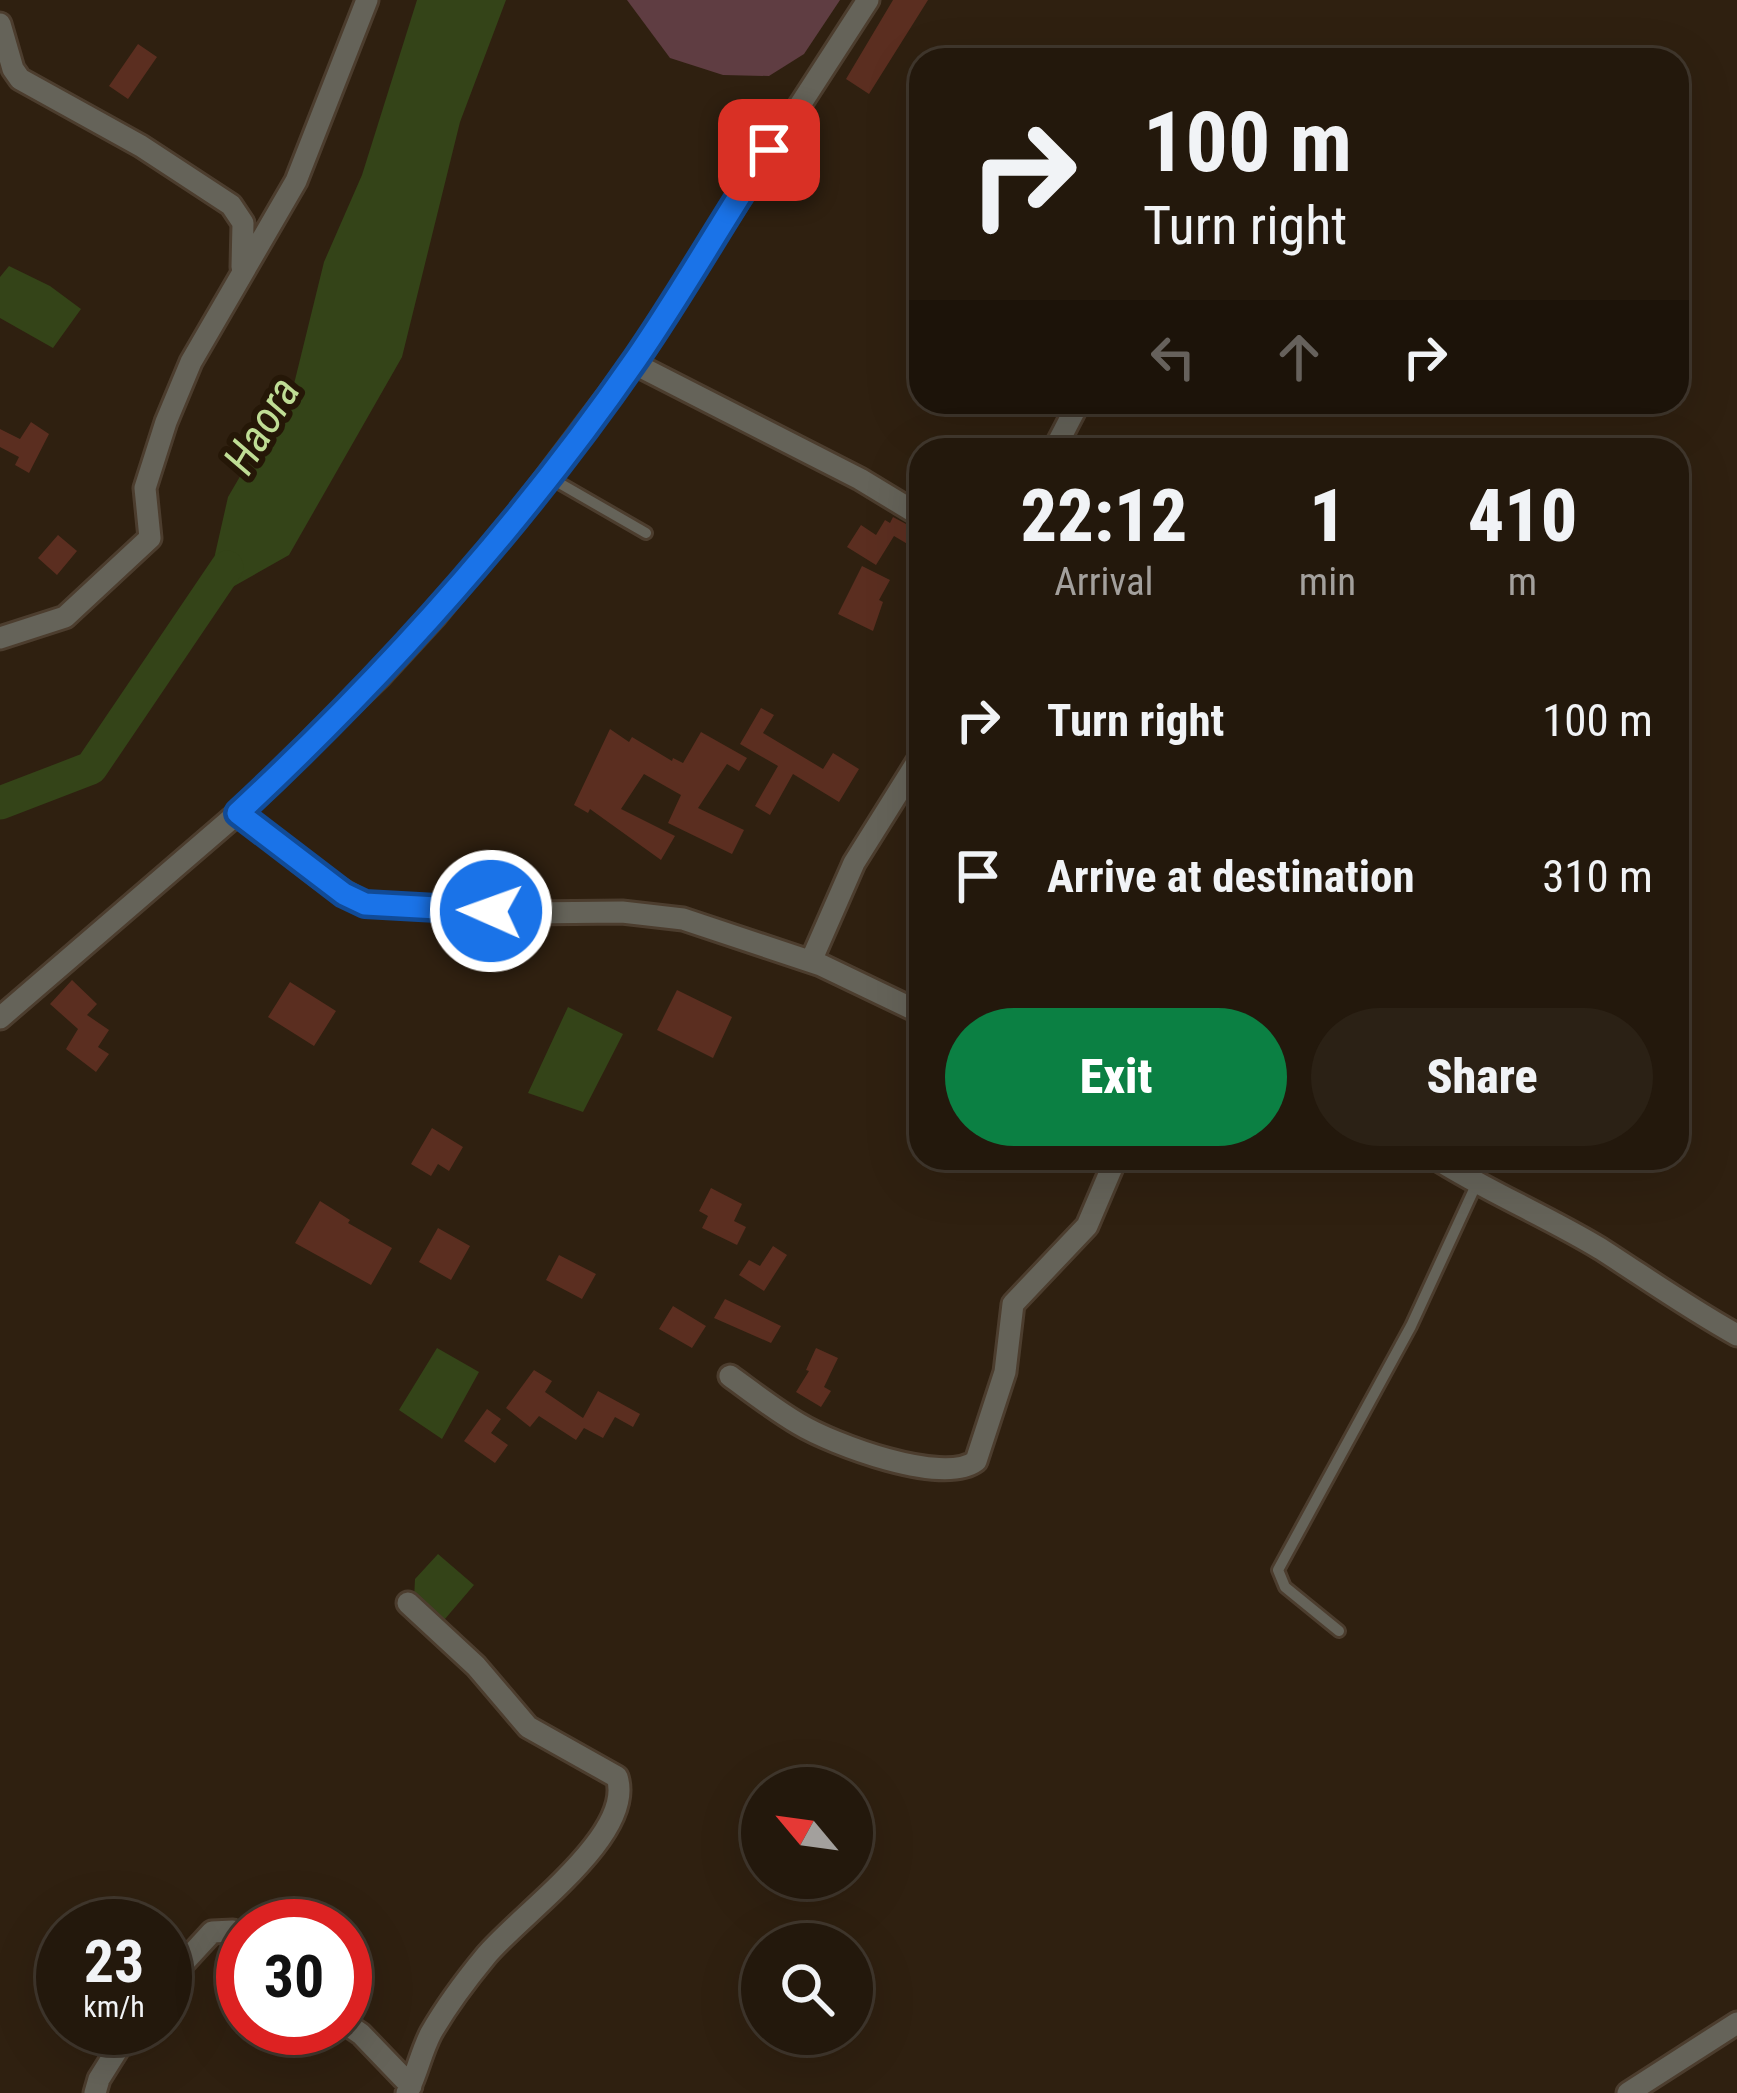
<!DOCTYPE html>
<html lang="en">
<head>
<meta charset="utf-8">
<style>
	:root { --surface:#23180c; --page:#2b2115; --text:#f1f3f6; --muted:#a3a09d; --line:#40372d; --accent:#0b8043 }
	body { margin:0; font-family:"Roboto Condensed",sans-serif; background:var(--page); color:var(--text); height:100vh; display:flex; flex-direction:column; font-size:45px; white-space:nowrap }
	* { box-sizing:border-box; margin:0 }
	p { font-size:39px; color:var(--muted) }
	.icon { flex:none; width:66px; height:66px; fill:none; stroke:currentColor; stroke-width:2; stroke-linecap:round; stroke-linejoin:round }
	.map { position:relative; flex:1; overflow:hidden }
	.panel { position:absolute; left:909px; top:438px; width:780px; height:732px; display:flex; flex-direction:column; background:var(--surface); border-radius:36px; box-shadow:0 12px 48px #0002,0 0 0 3px var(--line) }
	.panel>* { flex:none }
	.guide { position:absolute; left:909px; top:48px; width:780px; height:366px; border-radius:36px; box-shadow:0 12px 48px #0002,0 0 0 3px var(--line); background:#23180c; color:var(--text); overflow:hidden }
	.needle { width:78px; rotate:299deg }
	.tools { position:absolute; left:741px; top:1767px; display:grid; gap:24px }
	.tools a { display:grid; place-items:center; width:132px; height:132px; border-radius:50%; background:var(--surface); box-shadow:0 12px 48px #0002,0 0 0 3px var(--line); font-size:60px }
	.speed { position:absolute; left:36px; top:1899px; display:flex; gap:24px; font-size:60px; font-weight:700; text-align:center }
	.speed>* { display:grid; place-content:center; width:156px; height:156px; border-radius:50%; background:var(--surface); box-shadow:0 12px 48px #0002,0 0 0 3px var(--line); line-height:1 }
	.speed small { font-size:30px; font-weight:400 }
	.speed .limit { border:18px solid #d22; background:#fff; color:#111 }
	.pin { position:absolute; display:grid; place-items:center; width:102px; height:102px; color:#fff; margin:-51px; border-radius:24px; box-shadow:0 6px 18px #0006 }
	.me { position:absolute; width:132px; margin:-66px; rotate:272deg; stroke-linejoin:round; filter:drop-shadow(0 0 9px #0008) }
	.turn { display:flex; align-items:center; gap:42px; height:252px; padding:0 36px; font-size:54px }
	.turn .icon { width:156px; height:156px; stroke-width:2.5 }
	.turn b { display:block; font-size:84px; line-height:102px }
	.lanes { display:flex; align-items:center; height:114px; padding:0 36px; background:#0003; justify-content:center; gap:60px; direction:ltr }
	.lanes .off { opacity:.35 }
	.eta { display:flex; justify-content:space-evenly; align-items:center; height:204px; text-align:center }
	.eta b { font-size:72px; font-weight:800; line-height:84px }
	.button { display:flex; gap:24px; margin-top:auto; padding:24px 36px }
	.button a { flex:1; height:138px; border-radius:72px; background:var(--accent); color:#fff; font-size:48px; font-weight:800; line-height:138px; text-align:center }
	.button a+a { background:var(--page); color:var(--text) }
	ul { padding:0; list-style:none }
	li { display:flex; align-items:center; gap:36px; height:156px; padding:0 36px }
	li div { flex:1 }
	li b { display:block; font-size:45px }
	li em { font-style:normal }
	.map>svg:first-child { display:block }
</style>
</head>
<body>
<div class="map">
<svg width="1737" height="2093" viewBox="0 0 1737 2093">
	<rect width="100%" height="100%" fill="#2f2010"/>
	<!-- green -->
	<path fill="#5f3d42" d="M627 0H840L804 54 769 76 723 75 670 58Z"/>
	<!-- water -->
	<path fill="#344418" d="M417 0H506L460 122 402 357 289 555 204 603 228 497 294 384 324 262 362 175Z
		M9 266 50 286 81 309 53 348 0 318V277Z
		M568 1007 623 1034 583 1112 528 1093Z
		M437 1348 479 1372 442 1439 399 1410Z
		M438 1554 474 1585 439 1626 414 1600 415 1579Z"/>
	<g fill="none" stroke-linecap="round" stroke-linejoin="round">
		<!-- river -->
		<path stroke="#344418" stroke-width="33" d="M0 803 91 768 227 567"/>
	</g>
	<!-- building -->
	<path fill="#5b2e20" d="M893 0H928L869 94 846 79Z
		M138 44 157 57 128 99 109 86Z
		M31 422 49 434 29 473 15 465 19 457 0 447V429L20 439Z
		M893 517 921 532V552L894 536 876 565 847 547 861 525 876 535 885 520 890 523Z
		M58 535 77 551 57 575 38 558Z
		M862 566 890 580 879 600 883 602 873 631 838 614Z
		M761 708 774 715 763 733 823 769 833 753 859 769 839 802 793 774 770 815 755 806 778 766 740 744Z
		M610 729 629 742 632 737 672 761 673 758 683 763 701 732 747 758 739 771 727 764 698 808 744 830 732 854 668 823 681 795 644 774 621 809 675 836 661 860 590 809 588 813 574 805Z
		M72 980 97 1004 87 1015 109 1030 98 1047 109 1054 96 1072 66 1049 78 1029 50 1004Z
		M290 982 336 1011 314 1046 268 1017Z
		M677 990 732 1017 713 1058 657 1030Z
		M432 1128 463 1147 449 1171 438 1164 431 1176 411 1164Z
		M711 1188 742 1204 734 1221 746 1227 737 1245 702 1228 708 1216 699 1211Z
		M320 1201 350 1220 348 1223 392 1248 371 1285 295 1243Z
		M438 1228 470 1246 451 1280 419 1262Z
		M773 1246 787 1255 764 1291 739 1275 749 1260 760 1266Z
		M559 1255 596 1274 582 1299 546 1280Z
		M725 1299 781 1326 771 1343 714 1318Z
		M673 1306 706 1326 692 1348 659 1329Z
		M816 1348 838 1358 824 1387 831 1391 821 1407 796 1392 809 1371 806 1370Z
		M534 1370 552 1381 545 1392 583 1418 598 1391 640 1414 633 1427 615 1417 603 1438 584 1428 576 1440 539 1416 530 1427 506 1408Z
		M487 1409 501 1419 491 1433 508 1445 495 1463 464 1441Z"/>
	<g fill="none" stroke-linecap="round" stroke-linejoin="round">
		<!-- service casing -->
		<g stroke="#4c3d2e" stroke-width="16">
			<path id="service" d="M547 476 646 533
				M1339 1631 1285 1587 1278 1570 1411 1326 1476 1185"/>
		</g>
		<!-- minor casing -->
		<g stroke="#4c3d2e" stroke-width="27">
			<path id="minor" d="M0 24 13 69 20 79 141 146 231 205 243 223 242 267
				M633 363 860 479 921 516
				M1054 450 1079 402
				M0 638 65 617 150 538 145 488 166 422 191 362 296 181 367 0
				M238 813 321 878 365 904 526 913 622 912 683 919 821 965 921 1013
				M811 961 854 863 921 756
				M0 1018 238 813 379 677 436 615 531 498 633 363 868 0
				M1435 1158C1488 1192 1547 1216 1601 1249 1646 1278 1690 1309 1737 1335
				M730 1376C752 1392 775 1410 799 1424 832 1444 943 1486 976 1461L1005 1372 1013 1304 1087 1226 1116 1158
				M165 1983 212 1932 233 1931 243 1937
				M345 2023 361 2034 411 2086
				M95 2093 99 2079 131 2028
				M407 2093C417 2074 421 2052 431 2033 446 2007 466 1980 485 1957 518 1916 636 1835 617 1777L528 1727 476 1666 408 1603
				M1628 2093 1737 2023"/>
		</g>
		<!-- service -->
		<use href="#service" stroke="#656359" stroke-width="10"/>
		<!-- minor -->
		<use href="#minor" stroke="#656359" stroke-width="21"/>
	</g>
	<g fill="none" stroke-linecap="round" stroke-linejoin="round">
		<!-- route casing -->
		<g stroke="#114b97" stroke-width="30">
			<path id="route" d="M491 911 365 904 344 894 238 813C386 675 521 525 636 359 683 291 723 219 769 150"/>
		</g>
		<!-- route -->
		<use href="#route" stroke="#1a73e8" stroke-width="21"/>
	</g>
	<g text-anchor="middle" stroke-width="12" stroke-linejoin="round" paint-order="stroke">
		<!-- water labels -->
		<g font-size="45" font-style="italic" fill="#bfdd95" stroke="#251707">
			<text transform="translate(261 425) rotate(-59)" y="16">Haora</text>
		</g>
	</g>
</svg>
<div class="tools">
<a><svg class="needle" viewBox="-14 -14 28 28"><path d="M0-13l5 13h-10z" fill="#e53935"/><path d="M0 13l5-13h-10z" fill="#a3a09d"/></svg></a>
<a><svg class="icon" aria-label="search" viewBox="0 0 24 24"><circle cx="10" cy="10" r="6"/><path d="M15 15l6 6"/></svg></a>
</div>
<div class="speed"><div>23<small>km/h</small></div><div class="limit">30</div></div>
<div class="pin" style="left:769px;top:150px;background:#d93025"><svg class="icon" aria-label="arrive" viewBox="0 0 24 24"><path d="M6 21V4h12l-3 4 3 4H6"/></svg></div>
<svg class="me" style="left:491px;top:911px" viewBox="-20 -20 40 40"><circle r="17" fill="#1a73e8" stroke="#fff" stroke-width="3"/><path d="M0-11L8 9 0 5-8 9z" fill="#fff"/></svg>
<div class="guide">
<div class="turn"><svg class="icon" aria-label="right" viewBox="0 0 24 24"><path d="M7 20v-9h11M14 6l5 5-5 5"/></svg><div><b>100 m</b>Turn right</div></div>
<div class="lanes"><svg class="icon off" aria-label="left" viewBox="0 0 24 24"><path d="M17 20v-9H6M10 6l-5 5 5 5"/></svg><svg class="icon off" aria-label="ahead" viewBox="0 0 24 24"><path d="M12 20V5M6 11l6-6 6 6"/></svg><svg class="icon" aria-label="right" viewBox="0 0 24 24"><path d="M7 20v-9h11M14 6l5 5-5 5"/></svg></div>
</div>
<section class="panel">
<div class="eta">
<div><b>22:12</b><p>Arrival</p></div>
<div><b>1</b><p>min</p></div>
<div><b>410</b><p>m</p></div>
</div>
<ul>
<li><svg class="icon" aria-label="right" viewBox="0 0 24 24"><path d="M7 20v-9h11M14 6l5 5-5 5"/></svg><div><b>Turn right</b></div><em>100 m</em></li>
<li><svg class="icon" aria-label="arrive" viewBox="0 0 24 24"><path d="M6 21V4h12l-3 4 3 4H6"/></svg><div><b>Arrive at destination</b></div><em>310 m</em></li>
</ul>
<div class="button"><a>Exit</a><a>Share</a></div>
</section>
</div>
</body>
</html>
